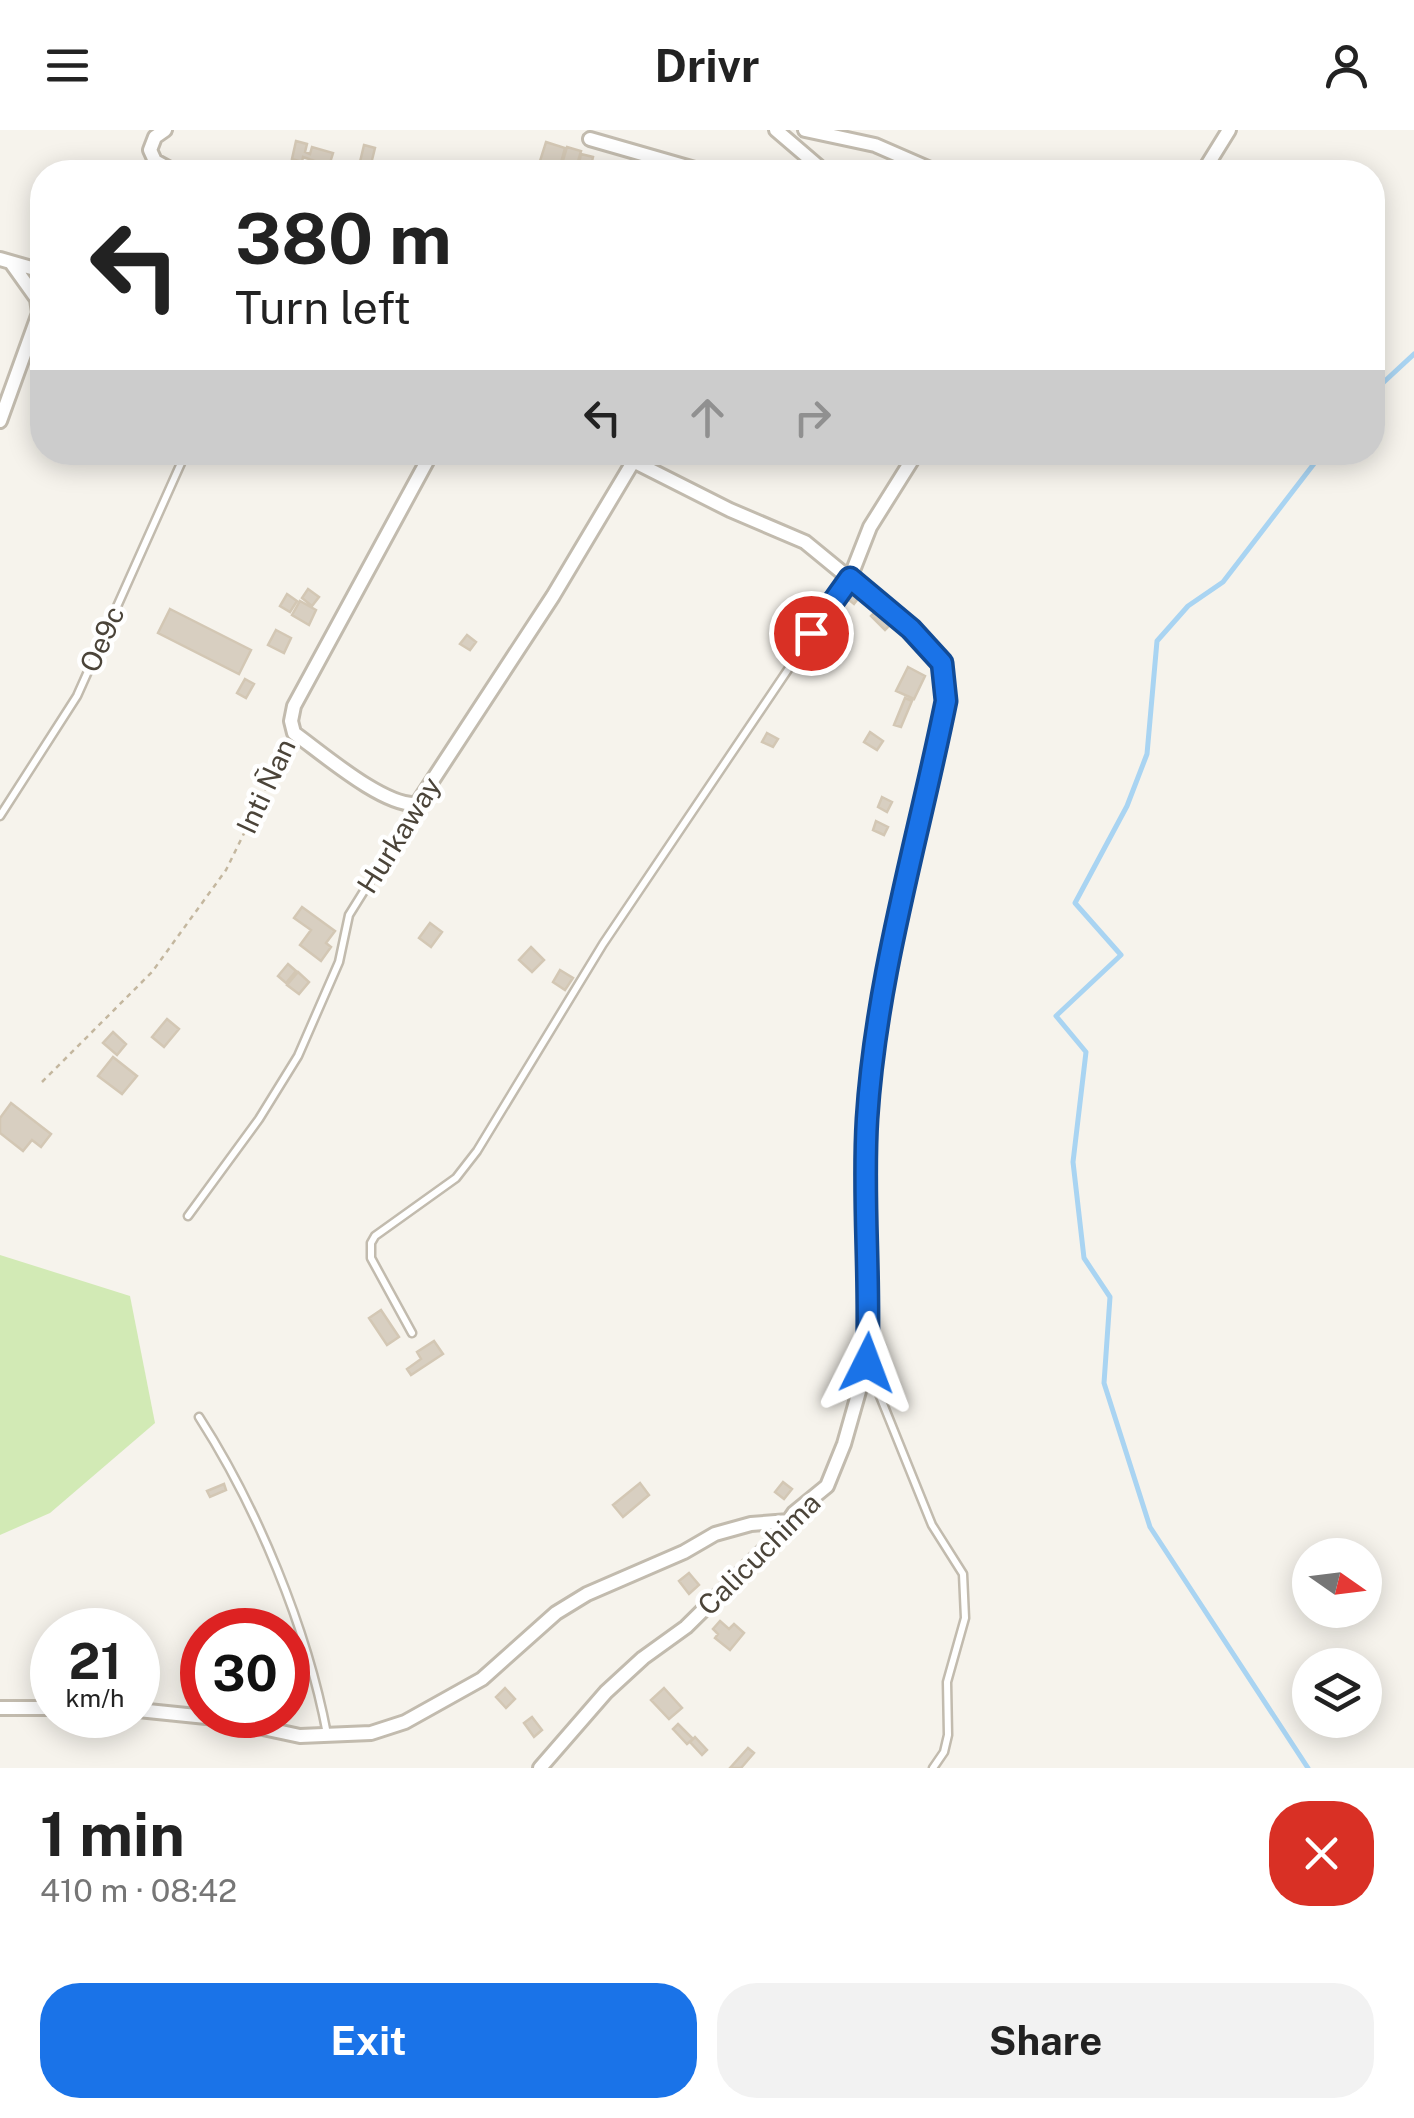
<!DOCTYPE html>
<html lang="en">
<head>
<meta charset="utf-8">
<style>
	:root { --surface:#fff; --page:#f2f2f2; --text:#222; --muted:#767676; --accent:#1a73e8 }
	body { margin:0; font-family:"Public Sans",sans-serif; background:var(--page); color:var(--text); height:100vh; display:flex; flex-direction:column; font-size:38px; white-space:nowrap }
	* { box-sizing:border-box; margin:0 }
	p { font-size:32px; color:var(--muted) }
	.icon { flex:none; width:55px; height:55px; fill:none; stroke:currentColor; stroke-width:2; stroke-linecap:round; stroke-linejoin:round }
	.map { position:relative; height:1638px; overflow:hidden }
	.sheet { display:flex; flex-direction:column; background:var(--surface); flex:1 }
	.sheet>* { flex:none }
	.guide { position:absolute; left:30px; top:30px; width:1355px; height:305px; border-radius:40px; box-shadow:0 5px 25px #0003; background:#fff; color:var(--text); overflow:hidden }
	.needle { width:65px; rotate:104deg }
	.buttons { position:absolute; left:1292px; top:1408px; display:grid; gap:20px }
	.buttons a { display:grid; place-items:center; width:90px; height:90px; border-radius:50%; background:var(--surface); box-shadow:0 5px 25px #0003; font-size:50px }
	.speed { position:absolute; left:30px; top:1478px; display:flex; gap:20px; font-size:50px; font-weight:700; text-align:center }
	.speed>* { display:grid; place-content:center; width:130px; height:130px; border-radius:50%; background:var(--surface); box-shadow:0 5px 25px #0003; line-height:1 }
	.speed small { font-size:25px; font-weight:400 }
	.speed .limit { border:15px solid #d22; background:#fff; color:#111 }
	.pin { position:absolute; display:grid; place-items:center; width:85px; height:85px; color:#fff; margin:-42px; border:5px solid #fff; border-radius:50%; box-shadow:0 2px 10px #0007 }
	.me { position:absolute; width:110px; margin:-55px; rotate:3deg; stroke-linejoin:round; filter:drop-shadow(0 0 8px #0008) }
	.turn { display:flex; align-items:center; gap:35px; height:210px; padding:0 40px; font-size:45px }
	.turn .icon { width:130px; height:130px; stroke-width:2.5 }
	.turn b { display:block; font-size:70px; line-height:85px }
	.lanes { display:flex; align-items:center; height:95px; padding:0 40px; background:#0003; justify-content:center; gap:50px; direction:ltr }
	.lanes .off { opacity:.35 }
	.round { display:grid; place-items:center; flex:none; width:105px; height:105px; border-radius:40px; background:var(--page) }
	.head { display:flex; align-items:center; justify-content:space-between; height:170px; padding:0 40px }
	h1 { font-size:60px; font-weight:700; line-height:75px }
	.action { display:flex; gap:20px; margin-top:auto; padding:20px 40px }
	.action a { flex:1; height:115px; border-radius:40px; background:var(--accent); color:#fff; font-size:40px; font-weight:700; line-height:115px; text-align:center }
	.action a+a { background:var(--page); color:var(--text) }
	header { display:flex; justify-content:space-between; align-items:center; height:130px; padding:0 40px; background:var(--surface); font-size:45px; font-weight:700 }
	.map>svg:first-child { display:block }
</style>
</head>
<body>
<header><svg class="icon" aria-label="menu" viewBox="0 0 24 24"><path d="M4 6h16M4 12h16M4 18h16"/></svg>Drivr<svg class="icon" aria-label="person" viewBox="0 0 24 24"><circle cx="12" cy="8" r="4"/><path d="M4 21q1-7 8-7t8 7"/></svg></header>
<div class="map">
<svg width="1414" height="1638" viewBox="0 0 1414 1638">
	<rect width="100%" height="100%" fill="#f6f3ec"/>
	<!-- green -->
	<path fill="#d2eab5" d="M0 1125 130 1166 155 1293 50 1383 0 1405Z"/>
	<g fill="none" stroke-linecap="round" stroke-linejoin="round">
		<!-- stream -->
		<path stroke="#a9d4f2" stroke-width="5" d="M1372 263 1414 224
			M1308 1638 1150 1397 1104 1253 1110 1167 1084 1128 1073 1032 1086 922 1056 886 1121 825 1075 773 1127 676 1147 624 1157 511 1188 476 1223 452 1323 322"/>
	</g>
	<!-- building -->
	<path fill="#d8cfc1" stroke="#d3c7b4" stroke-width="2.5" d="M296 11 307 14 305 22 310 24 312 17 333 23 329 36 303 27 302 32 292 29Z
		M546 12 565 18 560 36 540 31Z
		M364 15 375 18 371 34 360 32Z
		M567 17 581 21 576 38 562 34Z
		M581 24 593 27 591 36 579 33Z
		M491 322H513L508 333 490 325Z
		M849 457 860 466 854 474 843 465Z
		M308 459 319 467 312 476 302 468Z
		M287 464 297 471 290 482 280 476Z
		M300 471 316 480 309 495 292 485Z
		M170 479 251 520 239 544 158 503Z
		M878 479 892 493 885 500 871 486Z
		M276 500 291 508 284 523 268 515Z
		M467 505 476 512 470 520 460 514Z
		M908 537 925 546 914 569 896 561Z
		M245 549 254 554 246 568 237 563Z
		M905 568 912 571 901 597 894 595Z
		M870 602 883 611 877 620 864 612Z
		M767 603 778 609 773 617 762 612Z
		M882 667 892 672 887 682 878 677Z
		M876 691 888 697 884 705 873 700Z
		M302 777 335 801 326 813 331 817 321 831 300 815 311 800 294 788Z
		M430 793 442 802 431 817 419 808Z
		M531 817 544 830 532 842 519 830Z
		M288 834 296 841 286 853 278 846Z
		M560 840 573 848 565 860 553 852Z
		M298 842 309 852 299 864 287 855Z
		M167 889 179 899 164 917 152 907Z
		M113 902 126 914 117 925 103 913Z
		M113 927 137 946 122 964 98 946Z
		M11 973 51 1004 41 1017 32 1010 23 1021 0 1003V988Z
		M381 1180 399 1207 387 1215 369 1188Z
		M434 1211 443 1224 411 1245 407 1239 421 1229 417 1222Z
		M783 1352 792 1359 784 1369 775 1362Z
		M640 1353 649 1365 623 1387 613 1375Z
		M224 1354 226 1360 210 1367 207 1361Z
		M689 1443 699 1455 689 1464 679 1451Z
		M720 1491 729 1499 734 1494 744 1503 730 1520 715 1508 718 1504 713 1499Z
		M505 1558 515 1569 506 1578 496 1567Z
		M664 1558 682 1578 669 1589 651 1570Z
		M532 1587 542 1600 534 1607 524 1593Z
		M678 1594 693 1609 687 1614 673 1599Z
		M695 1607 707 1620 702 1625 690 1612Z
		M748 1618 754 1623 741 1638H730Z"/>
	<g fill="none" stroke-linecap="round" stroke-linejoin="round">
		<!-- service casing -->
		<g stroke="#c2bbae" stroke-width="11">
			<path id="service" d="M0 686 77 566 186 322
				M188 1086 259 989 298 926 339 832 349 785 417 676
				M412 1203 371 1128V1113L375 1106 456 1048 477 1021 603 814 849 449
				M869 1239 932 1395 963 1444 965 1488 947 1552 948 1605 944 1622 933 1638
				M199 1287C257 1377 307 1498 327 1604"/>
		</g>
		<!-- minor casing -->
		<g stroke="#c2bbae" stroke-width="18">
			<path id="minor" d="M165 0 155 7 150 20 155 31 175 42
				M776 0 825 42
				M805 0 875 15 937 42
				M590 9 705 42
				M1203 42 1229 0
				M0 129 42 141
				M0 291 39 183 37 169 12 134
				M432 322 294 576 291 591 294 603C322 623 384 677 417 674L553 466 633 332
				M850 448 870 397 917 322
				M0 1578H52
				M138 1580 216 1588 300 1606 371 1603 405 1592 482 1549 556 1483 587 1464 684 1422 715 1404 751 1394 789 1391
				M540 1638 606 1562 643 1528 686 1497 778 1406 794 1383 827 1356 844 1314 867 1233 870 1179 867 992 871 952 891 820 946 571 942 533 911 499 805 412 730 380 615 322"/>
		</g>
		<!-- path -->
		<path stroke="#c4b79f" stroke-width="2.5" stroke-dasharray="5 5" stroke-linecap="butt" d="M42 952 152 842 226 740 286 618"/>
		<!-- service -->
		<use href="#service" stroke="#fff" stroke-width="6"/>
		<!-- minor -->
		<use href="#minor" stroke="#fff" stroke-width="12"/>
	</g>
	<g fill="none" stroke-linecap="round" stroke-linejoin="round">
		<!-- route casing -->
		<g stroke="#114b97" stroke-width="25">
			<path id="route" d="M811 503 850 448 911 499 942 533 946 571C918 710 876 847 867 989 862 1070 871 1152 867 1233"/>
		</g>
		<!-- route -->
		<use href="#route" stroke="#1a73e8" stroke-width="18"/>
	</g>
	<g text-anchor="middle" stroke-width="9" stroke-linejoin="round" paint-order="stroke">
		<!-- street labels -->
		<g font-size="28" fill="#4b4439" stroke="#fff">
			<text transform="translate(102 509) rotate(-66)" y="10">Oe9c</text>
			<text transform="translate(266 656) rotate(-65)" y="10">Inti Ñan</text>
			<text transform="translate(399 705) rotate(-58)" y="10">Hurkaway</text>
			<text transform="translate(759 1424) rotate(-45)" y="10">Calicuchima</text>
		</g>
	</g>
</svg>
<div class="buttons">
<a><svg class="needle" viewBox="-14 -14 28 28"><path d="M0-13l5 13h-10z" fill="#e53935"/><path d="M0 13l5-13h-10z" fill="#767676"/></svg></a>
<a><svg class="icon" aria-label="layers" viewBox="0 0 24 24"><path d="M12 4l9 5-9 5-9-5zM3 14l9 5 9-5"/></svg></a>
</div>
<div class="speed"><div>21<small>km/h</small></div><div class="limit">30</div></div>
<div class="pin" style="left:811px;top:503px;background:#d93025"><svg class="icon" aria-label="arrive" viewBox="0 0 24 24"><path d="M6 21V4h12l-3 4 3 4H6"/></svg></div>
<svg class="me" style="left:867px;top:1233px" viewBox="-20 -20 40 40"><path d="M0-17L14 15 0 8-14 15z" fill="#1a73e8" stroke="#fff" stroke-width="4"/></svg>
<div class="guide">
<div class="turn"><svg class="icon" aria-label="left" viewBox="0 0 24 24"><path d="M17 20v-9H6M10 6l-5 5 5 5"/></svg><div><b>380 m</b>Turn left</div></div>
<div class="lanes"><svg class="icon" aria-label="left" viewBox="0 0 24 24"><path d="M17 20v-9H6M10 6l-5 5 5 5"/></svg><svg class="icon off" aria-label="ahead" viewBox="0 0 24 24"><path d="M12 20V5M6 11l6-6 6 6"/></svg><svg class="icon off" aria-label="right" viewBox="0 0 24 24"><path d="M7 20v-9h11M14 6l5 5-5 5"/></svg></div>
</div>
</div>
<section class="sheet">
<div class="head"><div><h1>1 min</h1><p>410 m · 08:42</p></div><a class="round" style="background:#d93025;color:#fff"><svg class="icon" aria-label="close" viewBox="0 0 24 24"><path d="M6 6l12 12M18 6L6 18"/></svg></a></div>
<div class="action"><a>Exit</a><a>Share</a></div>
</section>
</body>
</html>
